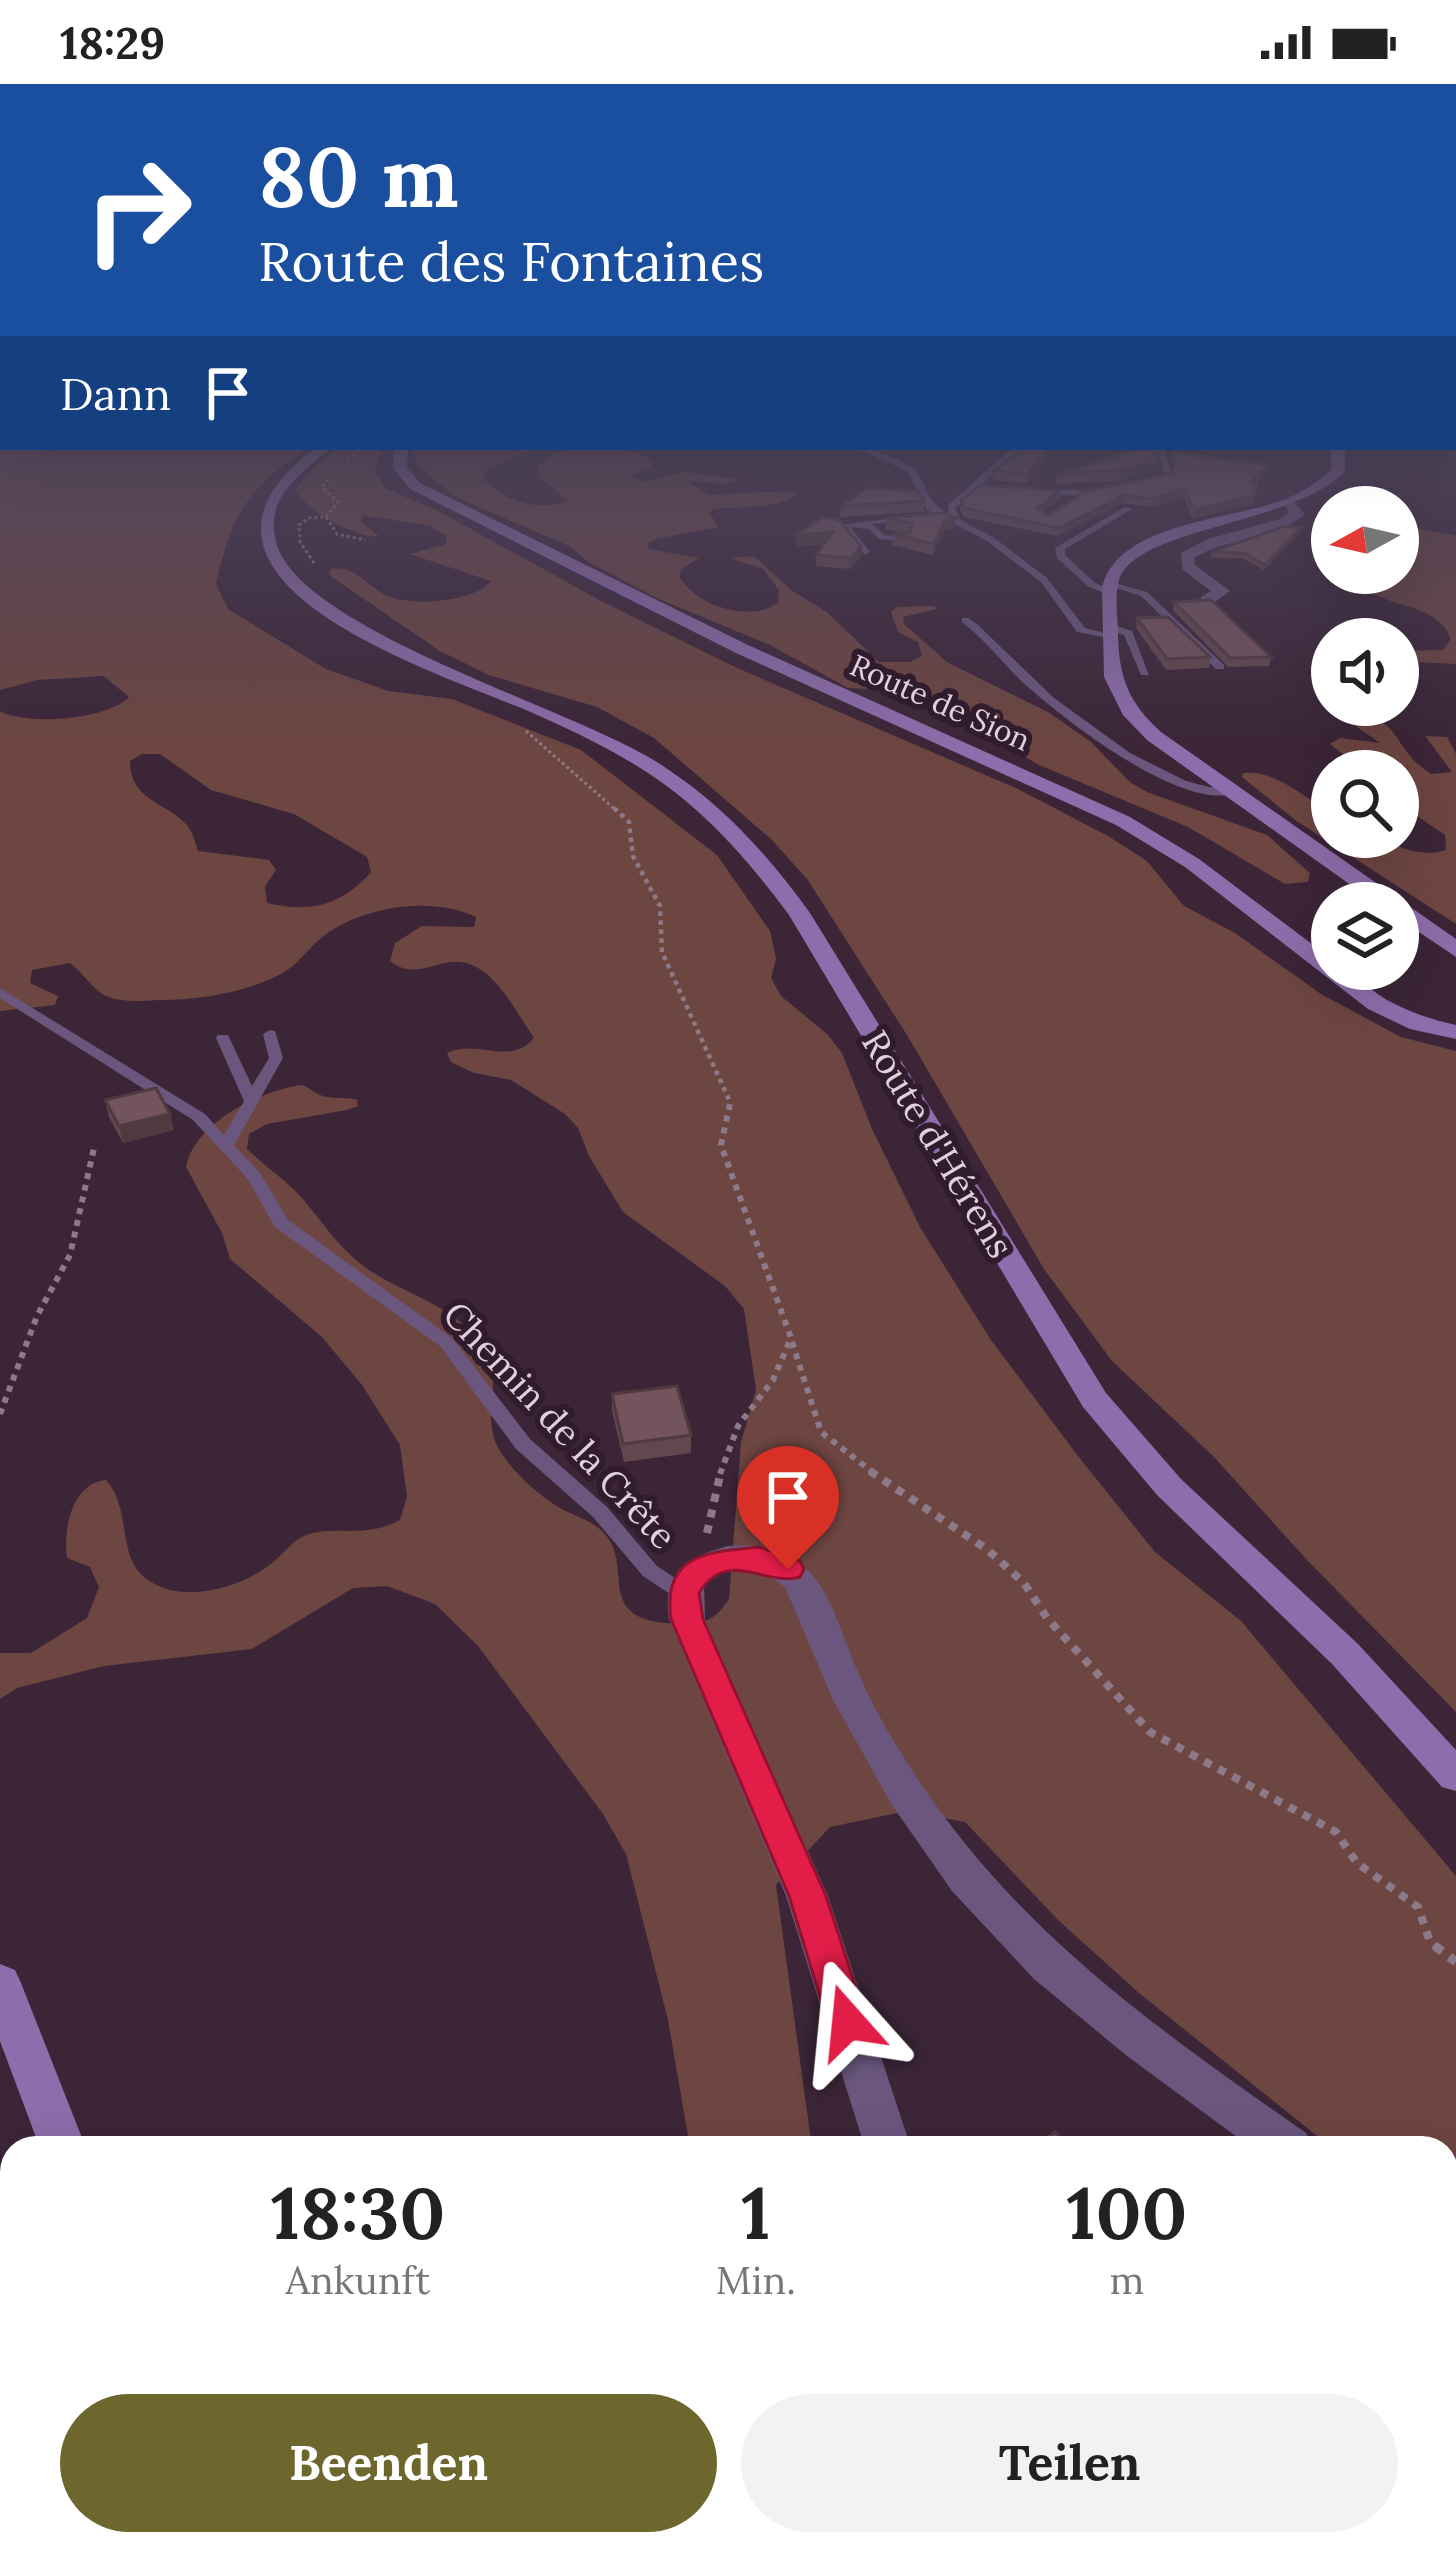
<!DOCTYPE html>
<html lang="de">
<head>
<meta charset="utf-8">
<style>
	:root { --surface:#fff; --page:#f2f2f2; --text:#222; --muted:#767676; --accent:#6d672d }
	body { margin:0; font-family:Lora,serif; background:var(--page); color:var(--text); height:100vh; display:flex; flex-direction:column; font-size:45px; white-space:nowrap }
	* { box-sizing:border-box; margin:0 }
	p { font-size:39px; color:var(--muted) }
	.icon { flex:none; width:66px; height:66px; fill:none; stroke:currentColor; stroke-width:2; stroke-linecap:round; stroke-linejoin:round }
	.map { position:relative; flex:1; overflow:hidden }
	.details { position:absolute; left:0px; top:2052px; width:1458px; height:420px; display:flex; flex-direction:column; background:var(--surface); border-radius:36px 36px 0 0; box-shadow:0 12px 48px #0002 }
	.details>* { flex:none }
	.top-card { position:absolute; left:0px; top:0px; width:1458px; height:366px; box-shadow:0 12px 48px #0002; background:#1a4fa0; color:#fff; overflow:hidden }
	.needle { width:78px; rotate:262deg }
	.fabs { position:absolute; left:1311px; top:402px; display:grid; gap:24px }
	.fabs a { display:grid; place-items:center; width:108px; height:108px; border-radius:50%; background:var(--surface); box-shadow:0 12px 48px #0002; font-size:60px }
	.pin { position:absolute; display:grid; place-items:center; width:102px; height:102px; color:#fff; margin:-123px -51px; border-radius:50% 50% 50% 0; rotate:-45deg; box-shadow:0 0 12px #0007 }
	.pin .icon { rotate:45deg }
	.me { position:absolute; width:132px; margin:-66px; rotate:342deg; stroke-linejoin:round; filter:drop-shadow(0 0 9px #0008) }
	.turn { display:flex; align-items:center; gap:42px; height:252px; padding:0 60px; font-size:54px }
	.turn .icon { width:156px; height:156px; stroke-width:2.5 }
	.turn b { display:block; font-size:84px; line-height:102px }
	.then { display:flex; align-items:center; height:114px; padding:0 60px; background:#0003; gap:24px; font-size:45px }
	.eta { display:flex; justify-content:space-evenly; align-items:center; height:204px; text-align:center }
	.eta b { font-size:72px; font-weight:800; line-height:84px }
	.button { display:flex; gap:24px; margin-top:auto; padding:24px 60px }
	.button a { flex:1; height:138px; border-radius:72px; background:var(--accent); color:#fff; font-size:48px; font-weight:800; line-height:138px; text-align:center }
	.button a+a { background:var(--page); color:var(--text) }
	.status { display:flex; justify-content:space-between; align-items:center; height:84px; padding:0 60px; background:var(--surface); direction:ltr }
	.status svg { height:33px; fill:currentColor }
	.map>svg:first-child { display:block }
</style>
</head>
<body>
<div class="status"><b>18:29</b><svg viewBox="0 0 49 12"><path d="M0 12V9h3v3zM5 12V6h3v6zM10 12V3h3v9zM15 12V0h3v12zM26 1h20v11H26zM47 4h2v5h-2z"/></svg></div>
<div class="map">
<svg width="1456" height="2472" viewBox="0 0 1456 2472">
	<rect width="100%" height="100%" fill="#3b2537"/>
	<!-- green -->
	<path fill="#6d4541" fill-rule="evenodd" d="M0 321 3 363H311C248 402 232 429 216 500L228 525 326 585 389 607 452 615 581 666 717 771 770 847 776 875 771 894 781 912 827 950 842 969 872 1045 921 1145 991 1256 1078 1372 1155 1468 1241 1537 1456 1792V2171L1446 2162V2064H1332L1139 1909 1058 1836 965 1738 907 1727 830 1743 776 1801 812 2064H690L668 1936 626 1770 603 1730 478 1562 435 1520 387 1502 353 1504 252 1565 104 1582 17 1604 0 1615V1569H31L87 1534 99 1503 90 1483 67 1474C63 1445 72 1399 106 1396 133 1426 115 1473 148 1496 184 1521 241 1504 272 1479 281 1472 290 1460 300 1454 330 1438 362 1457 400 1436L407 1412 400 1361 362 1301 322 1253 230 1175 222 1149 186 1083C194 1040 255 1010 295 1002 308 999 309 1007 320 1011 331 1016 344 1012 357 1016L358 1022 347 1026 267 1040 249 1050 247 1065C264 1082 286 1096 302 1114 320 1135 335 1158 356 1176 394 1208 440 1213 479 1255 510 1291 477 1329 500 1367 513 1388 539 1412 560 1424 572 1431 590 1436 601 1446 640 1482 585 1540 685 1540 707 1540 717 1533 729 1515L741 1358 756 1306 744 1225 725 1202 623 1128 589 1072 578 1044 565 1030 511 996 474 989 451 978 447 969C476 954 510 983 534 954 518 931 499 892 472 881 442 868 419 900 390 877L395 859 422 842 474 843 476 833C432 812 365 822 325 851 307 864 299 882 277 892 242 909 198 916 160 916 143 917 119 919 104 911 92 904 82 888 70 879L32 886 30 899 58 912 55 921 0 927V627C27 642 107 636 129 613L104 592 37 596 0 606ZM142 670H160L211 706 294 730 367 773 371 788C341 822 310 829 267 819L265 802 276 786 269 776 198 767C195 758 193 748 186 740 166 718 130 717 130 677Z
		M341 363H382L375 388 385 404 440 428 601 517 735 583 1018 705 1108 752 1147 777 1184 822 1235 849 1321 910 1401 953 1456 967V1628L1307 1476 1214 1373 1112 1277 1044 1185 907 951 807 795 771 755 654 654 597 623 489 591 440 567 329 491 331 485C356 480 368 505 390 513 414 522 475 518 491 497L410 470 446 460V452L431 442 361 431 362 439 379 452C359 457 305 425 295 406L320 377Z
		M412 363H537L489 385 483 393C504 419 537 427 569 417L537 392 539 381C568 353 618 358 652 376L651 383 631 392 642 398 684 388 740 395 727 400 686 397 709 411 789 407 796 410C773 428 741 421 713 425L710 429 718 443 656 455 648 459 649 465 699 474 681 485 679 492C696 522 749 539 778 519L779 506 763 485 730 474 754 472 791 506 828 529 879 578H910L922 572 918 558 898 548 891 528 897 523 934 522 937 525 903 533 904 540 947 578 1048 628 1091 658 1130 698 1147 708 1267 751 1310 789 1308 798 1285 800 1188 743 1039 681 924 614 907 607 848 604 770 561 659 515 590 479 569 462 456 413 416 380Z
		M1398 440 1456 452V580L1398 577V567L1443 566 1451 555C1436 513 1373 528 1350 489H1398Z
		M1343 628C1407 632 1387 662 1431 690L1452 688 1425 652 1447 653 1456 670V840L1295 736 1242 693 1243 689C1277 686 1305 714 1332 730V753C1344 753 1359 751 1371 754 1399 760 1417 775 1446 766L1445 751 1398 719V687H1364L1330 660 1340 654 1380 659 1340 631Z
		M0 2137 12 2187V2460H113L117 2472H0Z"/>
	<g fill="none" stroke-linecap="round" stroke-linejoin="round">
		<!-- path-far4 -->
		<path stroke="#8d7a89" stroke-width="3" stroke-dasharray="3 3" stroke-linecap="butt" d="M347 375 363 363
			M326 433 338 418 322 403 330 393
			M314 479 300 458 299 441 308 434 326 433 337 450 365 456
			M526 647 617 727"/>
		<!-- path-far3 -->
		<path stroke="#8d7a89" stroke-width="4.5" stroke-dasharray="4.5 4.5" stroke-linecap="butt" d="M614 724 629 738 633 772 660 822 662 868 730 1018"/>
		<!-- path-far2 -->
		<path stroke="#8d7a89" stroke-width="6" stroke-dasharray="6 6" stroke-linecap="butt" d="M792 1258 821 1348 875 1390
			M0 1330 37 1232 70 1171 94 1064
			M720 1390 738 1342 773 1296 791 1254 721 1061 731 1015"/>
		<!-- path-far1 -->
		<path stroke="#8d7a89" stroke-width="8" stroke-dasharray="8 8" stroke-linecap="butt" d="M870 1387 988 1466 1024 1499 1047 1534 1150 1648 1336 1748 1357 1779 1418 1823 1430 1858 1439 1865
			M707 1449 721 1387"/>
		<!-- path -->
		<path stroke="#8d7a89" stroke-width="9" stroke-dasharray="9 9" stroke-linecap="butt" d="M1435 1862 1456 1878"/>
		<!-- lane -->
		<path fill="#6b577e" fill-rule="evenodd" d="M854 363C867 363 901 375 912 383 930 398 919 414 949 430L948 421 1012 364H1018V368L955 424 960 436 993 453 1047 494 1085 544 1113 551V555L1077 548 1041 498 987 457 926 425 908 388Z
			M1156 363H1164L1172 391 1143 402V398L1164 390Z
			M1040 405 1102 407 1106 410 1102 413 1037 410Z
			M1125 423 1132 425 1065 465V471L1095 499 1112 506V510L1109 511 1089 503 1057 474 1055 464Z
			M910 432 907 437 872 440 885 451 908 453 905 458 879 455 869 445 850 443 870 468 865 471 840 441Z
			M1108 497 1147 508 1224 581V585H1216L1141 512 1108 501Z
			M962 534H968L978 541 1054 614 1130 669 1186 697 1209 703 1233 704 1239 708C1186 731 1068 638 1028 603 1005 583 987 557 962 538Z
			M1110 540 1132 547 1149 591H1141L1124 551 1106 545 1105 543Z
			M0 904 205 1030 224 1051 244 1017 216 954 218 951H228L252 1002 269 974 263 950 270 946 275 947 283 974 234 1061 260 1089 288 1136 452 1254 530 1355 607 1423 657 1482 690 1504 694 1509 690 1514H676L643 1492 593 1433 516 1365 440 1262 275 1143 247 1094 193 1036 0 914Z"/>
		<!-- street -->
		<path fill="#6b577e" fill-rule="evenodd" d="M1283 417H1293L1305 430C1274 457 1229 452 1194 474L1195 481 1230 507 1213 519H1201V513L1211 507 1183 486 1181 469 1208 455 1280 435 1289 429Z
			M728 1462C820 1455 829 1519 858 1588 871 1619 888 1648 906 1677 1009 1841 1150 1940 1306 2049L1313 2064H1252L1127 1972 1034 1895 952 1807 892 1721 833 1616 785 1503 764 1488 744 1486 723 1488 704 1501 705 1535 828 1812 911 2064H865L786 1812 669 1535C662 1489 687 1473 728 1462Z
			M1446 2189 1456 2193V2249L1446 2244Z
			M997 2460H1051L1056 2472H1002Z"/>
		<!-- secondary -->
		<path fill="#8d6dab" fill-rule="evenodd" d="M316 363H331C302 391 264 411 276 458 299 547 580 626 663 682 723 721 769 772 810 829L1106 1309 1181 1395 1358 1560 1456 1666V1707L1442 1703 1332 1580 1157 1411 1083 1323 789 831C748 776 706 727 648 689 610 664 567 644 526 626 431 586 141 494 316 363Z
			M394 363H408L407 384 420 399 748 561 1130 733 1199 775 1332 875V885C1355 885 1370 908 1391 918 1412 929 1433 936 1456 941V955L1410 945 1368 925 1185 783 1116 741 736 569 410 405 393 384Z
			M1331 363H1345V387C1294 441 1136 443 1119 496 1114 513 1118 534 1118 551 1119 594 1129 619 1161 648L1456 855V873L1398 834V819H1376L1147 656 1123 631 1104 593 1102 504C1117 439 1230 436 1283 416 1302 409 1316 399 1331 386Z
			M0 1880 15 1886 21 1899 86 2064H40L0 1957Z
			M210 2460H265L270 2472H215Z"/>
	</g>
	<!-- wall -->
	<path fill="#63474f" d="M1025 363H1055L1027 399 993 396 994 387Z
		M1173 368 1266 389 1255 400H1257L1256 409 1252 420 1193 435 1183 413 1152 423 1123 419 1058 452 964 433 960 425 961 417 1060 406 1059 415 1042 428 1048 432 1172 390Z
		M1160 377 1158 387 1118 397 1056 400 1057 390Z
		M924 417V428L840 433 841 422Z
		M886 434 955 445 944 446 933 471 892 461 893 450 908 449 885 445Z
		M1300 450 1264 486 1243 474H1211L1212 468Z
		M796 451 861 462V473L850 485 816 482V471L825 460 796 462Z
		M1174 518 1271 573 1269 582 1228 583 1173 526Z
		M1137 534 1210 573 1209 584 1166 586 1136 544Z
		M105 1016 170 1030 174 1046 123 1059 109 1033Z
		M612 1310 691 1351V1369L624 1378 612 1327Z"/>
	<!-- shaded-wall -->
	<path fill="#503a40" d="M1050 363H1055L1027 399 1028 390Z
		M1160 377 1158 387 1118 397 1119 386Z
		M1267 381 1266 389 1248 407 1250 399Z
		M1257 400 1252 420 1193 435 1194 426Z
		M1184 405 1183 413 1152 423 1153 415Z
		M1060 406 1059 415 1037 433V425Z
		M1124 411 1123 419 1058 452 1059 444Z
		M956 434 955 445 944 446 933 471 934 460 945 435Z
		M1301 444 1300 450 1264 486 1265 481Z
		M833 448V459L796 462V451Z
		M861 462V473L850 485 851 474Z
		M170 1030 174 1046 123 1059 119 1042Z"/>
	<!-- building -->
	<path fill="#73535c" stroke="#503a40" stroke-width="3" d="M1025 363H1050L1028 390 994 387Z
		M1156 364 1160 377 1119 386 1057 390 1131 367Z
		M1173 368 1267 381 1250 399 1257 400 1253 412 1194 426 1184 405 1153 415 1124 411 1059 444 964 424 961 417 980 401 1060 406 1037 425 1048 432 1085 407 1173 389Z
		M868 404 918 407 924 417 841 422Z
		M945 429 956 434 945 435 934 460 893 450 909 449 912 439 886 434Z
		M823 433 839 436 861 462 851 474 816 471 833 448 796 451Z
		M1285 442 1301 444 1265 481 1244 469 1212 468Z
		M1211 516 1271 573 1230 574 1174 518Z
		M1168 533 1210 573 1167 575 1137 534Z
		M156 1004 170 1030 119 1042 105 1016Z
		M677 1302 691 1351 623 1360 612 1310Z
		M1055 2048 1069 2064H1033Z"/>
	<!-- sky -->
	<linearGradient id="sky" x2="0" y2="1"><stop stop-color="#20141e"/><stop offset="0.48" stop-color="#4f465e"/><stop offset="1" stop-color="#4f465e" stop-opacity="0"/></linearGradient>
	<rect width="1456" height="667" fill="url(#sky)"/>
	<!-- route -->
	<path fill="#e11d48" stroke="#92132f" stroke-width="3" d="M759 1463 800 1477 804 1485 800 1493C766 1503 727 1463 699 1509L703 1535 826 1812 867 1938 862 1951 848 1956 833 1951 828 1938 789 1812 671 1535C662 1470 707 1468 759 1463Z"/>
	<g text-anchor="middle" stroke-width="12" stroke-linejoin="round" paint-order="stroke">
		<!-- far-street labels -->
		<g font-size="30" fill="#e0d1dd" stroke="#311c2d">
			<text transform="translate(940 619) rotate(24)" y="10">Route de Sion</text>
		</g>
		<!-- street labels -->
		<g font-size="36" fill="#e0d1dd" stroke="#311c2d">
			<text transform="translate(938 1060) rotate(59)" y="13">Route d'Hérens</text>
			<text transform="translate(560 1341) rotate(47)" y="13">Chemin de la Crête</text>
		</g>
	</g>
</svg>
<div class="fabs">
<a><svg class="needle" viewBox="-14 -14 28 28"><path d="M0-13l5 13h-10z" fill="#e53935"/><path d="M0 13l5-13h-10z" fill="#767676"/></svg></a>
<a><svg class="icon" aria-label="sound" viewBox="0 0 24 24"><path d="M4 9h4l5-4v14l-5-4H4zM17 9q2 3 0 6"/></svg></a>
<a><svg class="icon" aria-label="search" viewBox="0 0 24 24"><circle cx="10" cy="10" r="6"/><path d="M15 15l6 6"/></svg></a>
<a><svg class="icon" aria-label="layers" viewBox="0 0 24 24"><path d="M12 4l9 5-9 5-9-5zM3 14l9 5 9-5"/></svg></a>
</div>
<div class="pin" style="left:788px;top:1485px;background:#d93025"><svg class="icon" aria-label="arrive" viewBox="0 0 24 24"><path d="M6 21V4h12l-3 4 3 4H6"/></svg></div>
<svg class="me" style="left:848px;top:1938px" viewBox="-20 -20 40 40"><path d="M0-17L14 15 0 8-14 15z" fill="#e11d48" stroke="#fff" stroke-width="4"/></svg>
<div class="top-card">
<div class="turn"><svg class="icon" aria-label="right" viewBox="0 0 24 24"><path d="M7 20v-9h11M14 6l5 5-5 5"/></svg><div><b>80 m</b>Route des Fontaines</div></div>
<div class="then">Dann<svg class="icon" aria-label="arrive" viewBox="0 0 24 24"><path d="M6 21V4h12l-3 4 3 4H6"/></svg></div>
</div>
<section class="details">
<div class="eta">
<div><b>18:30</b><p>Ankunft</p></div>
<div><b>1</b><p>Min.</p></div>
<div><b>100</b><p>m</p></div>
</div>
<div class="button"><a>Beenden</a><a>Teilen</a></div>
</section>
</div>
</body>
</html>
